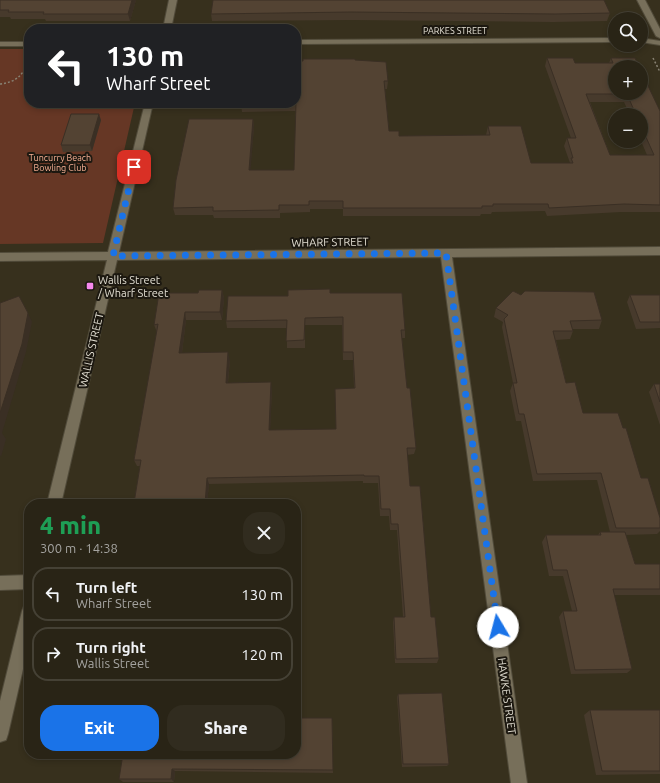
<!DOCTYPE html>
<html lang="en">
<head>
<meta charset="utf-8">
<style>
	:root { --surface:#292416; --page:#312c1f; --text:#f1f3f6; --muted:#a5a4a1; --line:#454135; --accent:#1a73e8 }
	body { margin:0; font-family:Ubuntu,sans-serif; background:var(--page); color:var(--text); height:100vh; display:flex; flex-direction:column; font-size:15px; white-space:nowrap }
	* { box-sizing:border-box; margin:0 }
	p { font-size:13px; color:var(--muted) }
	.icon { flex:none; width:22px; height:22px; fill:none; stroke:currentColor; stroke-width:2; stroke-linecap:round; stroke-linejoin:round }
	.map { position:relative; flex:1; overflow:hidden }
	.side { position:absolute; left:24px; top:499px; width:277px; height:260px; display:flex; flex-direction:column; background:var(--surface); border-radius:16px; box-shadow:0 2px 6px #0003,0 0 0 1px var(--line) }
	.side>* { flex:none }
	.guide { position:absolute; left:24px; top:24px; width:277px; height:84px; border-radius:16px; box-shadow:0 2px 6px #0003,0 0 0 1px var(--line); background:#202124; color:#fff; overflow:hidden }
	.controls { position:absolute; left:608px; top:12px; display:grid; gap:8px }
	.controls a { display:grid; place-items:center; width:40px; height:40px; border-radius:50%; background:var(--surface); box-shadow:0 2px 6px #0003,0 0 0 1px var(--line); font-size:20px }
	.pin { position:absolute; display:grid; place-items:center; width:34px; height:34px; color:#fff; margin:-17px; border-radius:8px; box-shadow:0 2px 6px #0006 }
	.me { position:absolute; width:44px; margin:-22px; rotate:352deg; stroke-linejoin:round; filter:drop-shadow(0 0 3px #0008) }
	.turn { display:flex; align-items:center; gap:14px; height:84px; padding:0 16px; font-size:18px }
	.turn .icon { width:52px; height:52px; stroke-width:2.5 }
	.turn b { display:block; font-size:28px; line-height:34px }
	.round { display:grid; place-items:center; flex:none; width:42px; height:42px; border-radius:16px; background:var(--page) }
	.head { display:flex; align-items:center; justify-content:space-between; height:68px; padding:0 16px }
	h1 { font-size:24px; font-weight:800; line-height:30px; color:#1e9e55 }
	.button { display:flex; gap:8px; margin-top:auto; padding:8px 16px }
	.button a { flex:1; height:46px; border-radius:16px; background:var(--accent); color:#fff; font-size:16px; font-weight:800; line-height:46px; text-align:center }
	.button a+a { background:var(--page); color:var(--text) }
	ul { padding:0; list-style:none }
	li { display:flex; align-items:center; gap:12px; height:54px; margin:0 8px 6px; padding:0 8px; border:2px solid var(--line); border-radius:16px }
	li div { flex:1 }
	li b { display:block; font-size:15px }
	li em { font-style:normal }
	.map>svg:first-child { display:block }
</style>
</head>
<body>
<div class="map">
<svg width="660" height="783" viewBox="0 0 660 783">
	<rect width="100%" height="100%" fill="#37301d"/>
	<!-- green -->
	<path fill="#663725" d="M0 49H29V103H135L103 243 0 244Z"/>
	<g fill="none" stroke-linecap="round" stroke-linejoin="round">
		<!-- minor casing -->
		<g stroke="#514b3a" stroke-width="2">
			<path id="minor" d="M169 0H177L171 29H163Z
				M637 0H645L660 29V38L656 36Z
				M615 38V42L296 44V40Z
				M641 38 660 41V45L641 42Z
				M0 42H29V46H0Z
				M145 103H153L119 252 660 247V255L452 257 527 783H511L441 257 117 260 61 504H47L107 260 0 261V253L108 252Z
				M29 575V589L0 590V576Z
				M29 604V643L8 734 6 740 0 742V701L22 611 24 606Z"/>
		</g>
		<!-- path -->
		<path stroke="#898374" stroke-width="1.5" stroke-dasharray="2 2" stroke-linecap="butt" d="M653 58 660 72
			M0 84C17 82 23 75 29 60"/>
		<!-- minor -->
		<use href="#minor" fill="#776f5a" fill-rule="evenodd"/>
	</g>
	<!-- wall -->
	<path fill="#473a2c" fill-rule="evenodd" d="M0 0H136L130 21H46L45 19H11L10 17H0Z
		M213 0 610 13 607 21 553 22 351 20 212 21 211 14Z
		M547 58 575 63H609L611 58 641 93 660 111V212H621L547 216 545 211 492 212 491 214H481L480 216H343V209H310V212L280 213V218H214L213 215H175L173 208 253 119 254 127 250 170H294L296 111 242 112 241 104 355 60 388 81 387 89H385L389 131 399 136 486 135 488 126 531 163H570L564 146 567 138H571L545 66ZM590 102H624L630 115H641V141L647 155H610Z
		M101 120 92 151 63 152 61 145Z
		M222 290 224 298 222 320H186L182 353 230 360 228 383 272 389 270 430 336 429 354 388 353 360H343L342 325H305V348H287V328H227L226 321 288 296 330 293 405 330V338H402L407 388 416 448 414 454 407 455 410 486 431 617 439 658 437 663H395L393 622 394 617H403L397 530H390L389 516H380L378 483H363V481L209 484 207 504H134V503L140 466H137L134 460 157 332 154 325 198 293Z
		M521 295 602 320 599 329H573V331L570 339 556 340 566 383 583 413 623 428 641 478 660 518V531L657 534 626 535 635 564H660V595H614L632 669 627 673 571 674 559 617 563 611H572L563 576H549L542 542 546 535H598L600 532H610L597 480 533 481 521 421H516L510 391 513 383 502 327 503 322 494 317 496 308Z
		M630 295H660V328L636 329 627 302Z
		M654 384H660V425L649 392Z
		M398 694 449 764 447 766 402 767 397 697Z
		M590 710H660V774L596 775 584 715Z
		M332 718 333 773 175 771 174 782H123L119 779Z"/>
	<!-- shaded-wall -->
	<path fill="#3a2f24" d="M132 0H136L130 21 128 14Z
		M99 114 101 120 92 151 90 145Z
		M253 119 254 127 250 178 249 170Z
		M222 290 224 298 222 320 220 312Z
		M185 312 186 320 181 360 179 353Z
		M28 313 32 322 26 352 2 433 6 439 1 457 0 455V413Z
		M228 352 230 360 227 390 226 383Z
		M271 382 272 389 270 437 269 430Z
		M207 478 209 484 207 504H205Z
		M172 769 175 771 174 782 171 779Z"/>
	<!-- building -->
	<path fill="#534333" stroke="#3a2f24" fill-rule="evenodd" d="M0 0H132L128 14H43L44 12H8L9 10H0Z
		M213 0H604L610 13 555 14 351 12 211 14Z
		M547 58H573L575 63H613L611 58H635L639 67H615V93H641V71L660 111V205L624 204 549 208 548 204H493V206H482V208H343V201H309V205H279V210L213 211V207L173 208 176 180 189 119H253L249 170H294L296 103 241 104V103H296V61H303V59H355V60L386 62 388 81H384L389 131H399V136L490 135 488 126H521L531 163H573L571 158H573L567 138H576ZM586 94H627L636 115H641V126L654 155H610Z
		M71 114H99L90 145H61Z
		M330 289V293H402L405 330H401L407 388H410L416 448H407L410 486H420L431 617H435L439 658 396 659 394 617H405L398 524H391L390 509H381L379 476H364V475L207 478 205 504H144V502L134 503 141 460H134L158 324 154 325 159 293H198L199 290H222L220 312H185L179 353 228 352 226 383 271 382 269 430 336 429 335 389 355 388 353 352H343V317L305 318 304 340 286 341 287 320 226 321 228 296H288V290Z
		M513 291 521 295 525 291 594 292 602 320 570 321 573 331H553L566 383 575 382 583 413H618L623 428H626L641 478H648L660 518V528H616L601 473 537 474 524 414H519L513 383H517L504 319 508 315 496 308Z
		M630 295H660V322H640Z
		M19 296 28 313 22 344 0 413V303Z
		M654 384H660V402Z
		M600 532H625L635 564H660V589H613L632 669 575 670 563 611H577L567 570H553L546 535H601Z
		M442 693 449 764H403L398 694Z
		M590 710H660V771H602Z
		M296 718H332L333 770 172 769 171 779H119L123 754H296Z"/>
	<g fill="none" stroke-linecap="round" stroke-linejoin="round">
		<!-- route -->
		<path stroke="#1a73e8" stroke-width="7" stroke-dasharray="0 12.6" d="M134 167 113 256 446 253 498 627"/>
	</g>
	<!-- markers -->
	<rect fill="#f689ed" stroke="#1c1810" stroke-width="1.5" x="86" y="282" width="8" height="8" rx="2"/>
	<g text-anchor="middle" stroke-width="4" stroke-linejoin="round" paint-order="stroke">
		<!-- far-street labels -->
		<g font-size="9" fill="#e1ddd1" stroke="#1c1810">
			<text x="455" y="34">PARKES STREET</text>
		</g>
		<!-- far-park labels -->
		<g font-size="9" fill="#f7b094" stroke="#1c1810">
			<text x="60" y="161">Tuncurry Beach<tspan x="60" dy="10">Bowling Club</tspan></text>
		</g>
		<!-- street labels -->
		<g font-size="11" fill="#e1ddd1" stroke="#1c1810">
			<text transform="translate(330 242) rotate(-1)" y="4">WHARF STREET</text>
			<text transform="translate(91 350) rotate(-77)" y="4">WALLIS STREET</text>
			<text transform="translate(507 696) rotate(82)" y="4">HAWKE STREET</text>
		</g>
		<!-- poi labels -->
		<g font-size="11" fill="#e1ddd1" stroke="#1c1810" text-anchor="start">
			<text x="98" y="284">Wallis Street<tspan x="98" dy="13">/ Wharf Street</tspan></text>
		</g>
	</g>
</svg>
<div class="controls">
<a><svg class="icon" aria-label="search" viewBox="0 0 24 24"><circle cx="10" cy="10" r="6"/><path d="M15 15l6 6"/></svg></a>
<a>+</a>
<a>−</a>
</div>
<div class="pin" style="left:134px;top:167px;background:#d93025"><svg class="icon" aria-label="arrive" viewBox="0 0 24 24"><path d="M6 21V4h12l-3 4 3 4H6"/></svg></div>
<svg class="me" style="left:498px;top:627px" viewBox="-20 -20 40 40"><circle r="19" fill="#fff"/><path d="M0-13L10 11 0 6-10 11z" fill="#1a73e8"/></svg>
<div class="guide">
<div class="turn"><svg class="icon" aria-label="left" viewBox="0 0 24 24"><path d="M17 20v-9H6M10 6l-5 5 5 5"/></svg><div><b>130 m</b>Wharf Street</div></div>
</div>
<section class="side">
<div class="head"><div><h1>4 min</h1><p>300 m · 14:38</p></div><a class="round"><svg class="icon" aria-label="close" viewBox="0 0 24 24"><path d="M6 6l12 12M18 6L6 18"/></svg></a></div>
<ul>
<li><svg class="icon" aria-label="left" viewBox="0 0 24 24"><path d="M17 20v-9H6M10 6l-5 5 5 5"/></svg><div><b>Turn left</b><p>Wharf Street</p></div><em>130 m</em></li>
<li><svg class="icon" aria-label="right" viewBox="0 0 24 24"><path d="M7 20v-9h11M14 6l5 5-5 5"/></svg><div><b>Turn right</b><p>Wallis Street</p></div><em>120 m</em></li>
</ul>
<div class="button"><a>Exit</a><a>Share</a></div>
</section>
</div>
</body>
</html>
